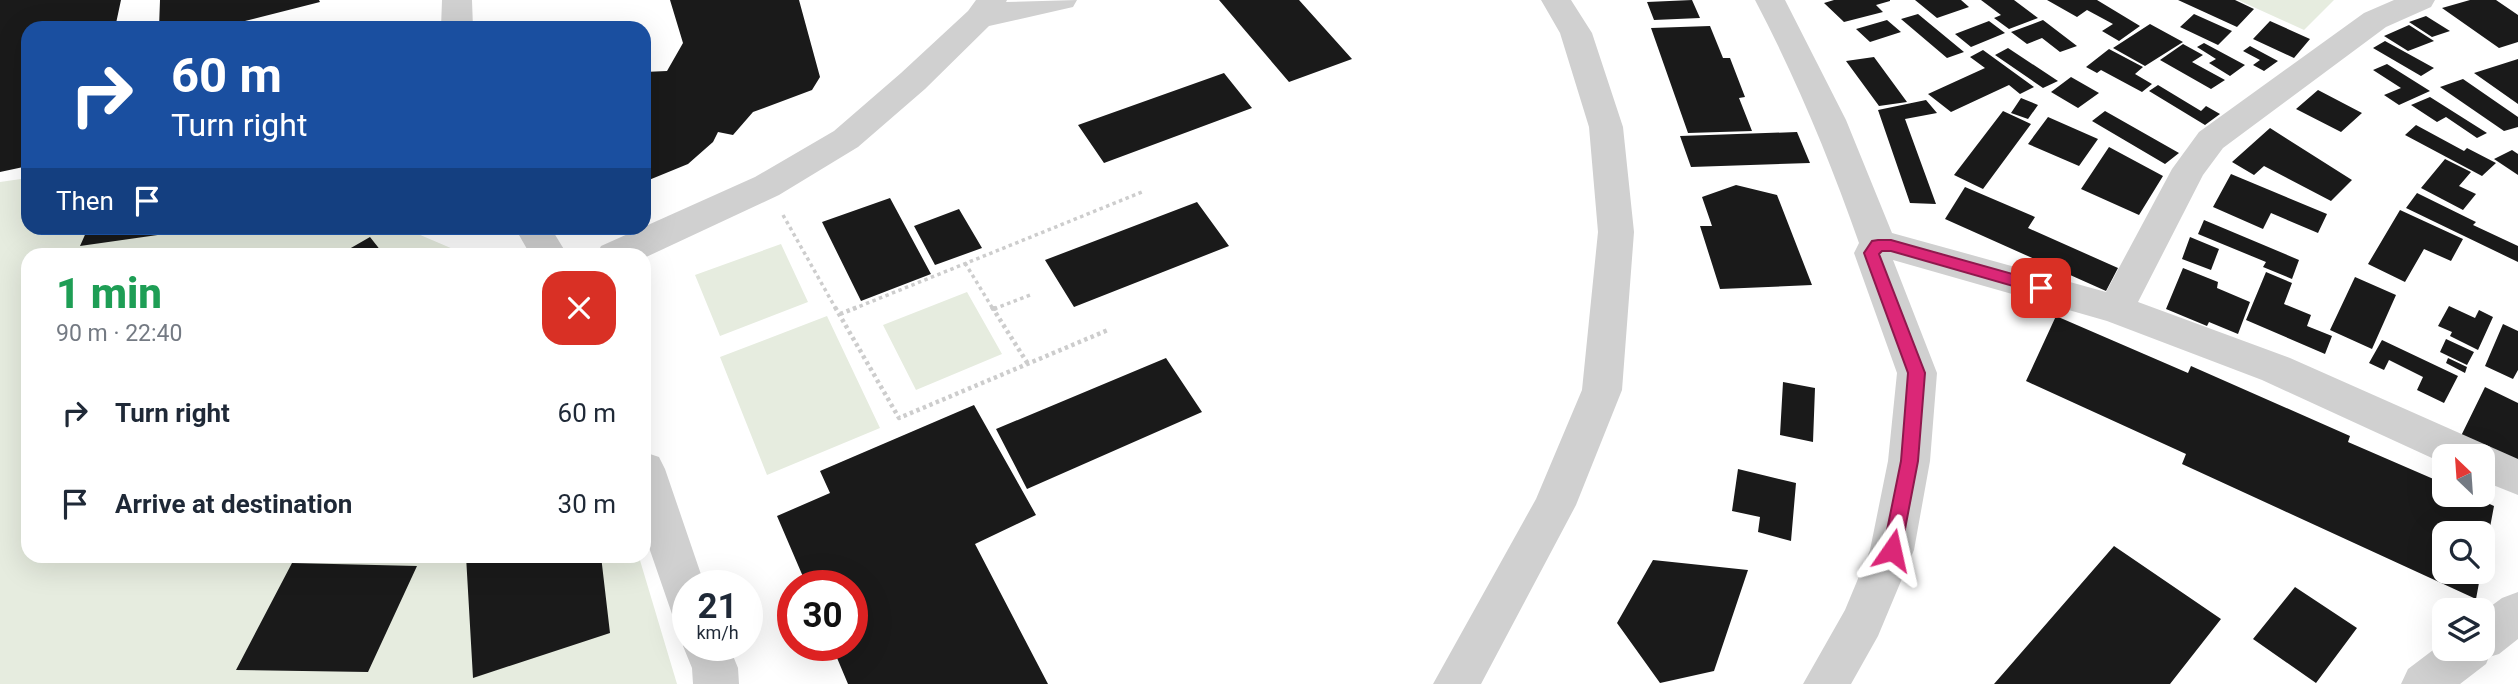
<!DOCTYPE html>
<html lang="en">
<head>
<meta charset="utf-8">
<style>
	:root { --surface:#fff; --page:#f6f6f7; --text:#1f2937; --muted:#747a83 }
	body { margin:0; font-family:Roboto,sans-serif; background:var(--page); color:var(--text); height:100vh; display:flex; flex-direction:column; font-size:26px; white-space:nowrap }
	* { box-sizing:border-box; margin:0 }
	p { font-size:23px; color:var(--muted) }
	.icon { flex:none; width:38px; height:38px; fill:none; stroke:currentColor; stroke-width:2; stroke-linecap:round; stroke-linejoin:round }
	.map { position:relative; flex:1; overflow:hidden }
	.drawer { position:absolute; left:21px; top:248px; width:630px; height:315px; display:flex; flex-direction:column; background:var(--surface); border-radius:21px; box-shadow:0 7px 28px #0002 }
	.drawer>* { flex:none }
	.guide { position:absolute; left:21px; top:21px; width:630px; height:214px; border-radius:21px; box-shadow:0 7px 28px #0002; background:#1a4fa0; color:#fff; overflow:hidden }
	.needle { width:46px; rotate:335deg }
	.tools { position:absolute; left:2432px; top:444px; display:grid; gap:14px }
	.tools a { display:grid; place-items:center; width:63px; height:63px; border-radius:14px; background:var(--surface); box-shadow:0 7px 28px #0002; font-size:35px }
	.speed { position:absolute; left:672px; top:570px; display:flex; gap:14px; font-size:35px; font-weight:700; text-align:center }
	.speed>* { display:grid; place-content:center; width:91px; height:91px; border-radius:50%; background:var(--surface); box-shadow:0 7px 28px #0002; line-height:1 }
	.speed small { font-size:18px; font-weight:400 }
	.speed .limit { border:10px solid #d22; background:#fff; color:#111 }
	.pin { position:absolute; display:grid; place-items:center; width:60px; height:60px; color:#fff; margin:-30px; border-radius:14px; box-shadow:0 4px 10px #0006 }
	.me { position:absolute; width:77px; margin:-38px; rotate:11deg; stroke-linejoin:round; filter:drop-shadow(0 0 5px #0008) }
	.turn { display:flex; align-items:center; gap:24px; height:147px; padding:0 35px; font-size:32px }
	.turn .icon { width:91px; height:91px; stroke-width:2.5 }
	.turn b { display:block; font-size:49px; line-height:60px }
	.then { display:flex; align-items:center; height:66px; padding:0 35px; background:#0003; gap:14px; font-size:26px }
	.round { display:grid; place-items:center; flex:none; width:74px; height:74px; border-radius:21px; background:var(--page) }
	.head { display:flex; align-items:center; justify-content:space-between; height:119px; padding:0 35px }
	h1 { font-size:42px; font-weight:800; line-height:52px; color:#1e9e55 }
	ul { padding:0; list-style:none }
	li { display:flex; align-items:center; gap:21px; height:91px; padding:0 35px }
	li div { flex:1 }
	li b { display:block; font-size:26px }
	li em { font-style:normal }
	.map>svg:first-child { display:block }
</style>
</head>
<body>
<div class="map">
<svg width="2518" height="684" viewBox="0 0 2518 684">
	<rect width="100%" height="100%" fill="#fff"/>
	<!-- green -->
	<path fill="#e6ecdf" d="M2238 0H2334L2304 30Z
		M28 178V228H404L467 255 28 256V556L639 557 677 684H0V182Z
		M781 244 808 302 720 336 695 275Z
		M967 292 1002 354 916 390 883 325Z
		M827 316 880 428 767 475 720 357Z"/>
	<!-- building -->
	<path fill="#1a1a1a" d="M0 0H121L115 28H28V166L0 172Z
		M160 0H319L320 2 217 28H159Z
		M670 0H799L820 77 812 90 753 112 733 135 718 132 713 142 688 164 644 182V72L667 71 683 43Z
		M1219 0H1299L1352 59 1289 82Z
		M1692 0 1700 18 1654 20 1647 2Z
		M1834 0H1890V1L1876 5 1883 12 1844 22 1824 3Z
		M1915 0H1961L1969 7 1937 18Z
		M1981 0H2014L2038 18 2009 29 1994 18 2001 15Z
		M2047 0H2097L2140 26 2119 41 2102 31 2113 24 2087 10 2077 17Z
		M2178 0H2235L2254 9 2237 27Z
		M2470 0H2496L2518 15V42L2499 48 2442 8Z
		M1918 14 1964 52 1947 58 1901 19Z
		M2194 14 2232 31 2218 45 2180 27Z
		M2426 16 2450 31 2432 37 2409 22Z
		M1887 20 1901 32 1870 42 1856 29Z
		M2043 20 2077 46 2060 52 2042 38 2027 44 2011 32Z
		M1989 21 2005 33 1971 47 1955 34Z
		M2270 21 2310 39 2294 58 2253 39Z
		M314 22 312 28H284V27Z
		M2150 24 2183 42 2145 66 2113 48Z
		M2409 25 2434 41 2408 51 2384 36Z
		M1710 26 1723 58H1730L1745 97 1739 98 1752 131 1688 133 1651 28Z
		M2385 41 2434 68 2421 76 2373 48Z
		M2204 43 2245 65 2230 76 2209 63 2216 59 2197 47Z
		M2183 44 2203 55 2192 62 2225 80 2211 89 2160 60Z
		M2250 46 2278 61 2264 71 2253 65 2260 60 2243 51Z
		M2008 48 2058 81 2043 88 1995 55Z
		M2109 49 2143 67 2135 74 2152 84 2142 92 2101 70 2097 73 2086 67Z
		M1983 50 2034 87 2020 94 2009 85 1951 112 1928 94 1985 68 1970 57Z
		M1874 57 1907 102 1879 106 1846 61Z
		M2518 59V104L2474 73Z
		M2387 64 2430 91 2399 105 2384 95 2401 88 2373 70Z
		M1224 73 1252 108 1104 163 1078 125Z
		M2071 77 2099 93 2078 108 2051 92Z
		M2463 79 2518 117V127L2504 131 2440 87Z
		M2158 85 2201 111 2206 106 2220 114 2205 125 2149 91Z
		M2318 90 2362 113 2341 132 2296 109Z
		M2430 97 2487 133 2477 138 2446 117 2437 122 2411 105Z
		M2021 98 2038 105 2028 119 2011 113Z
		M1926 100 1937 113 1905 119 1936 204 1910 203 1878 110Z
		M2003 111 2031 124 1983 189 1954 175Z
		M2105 111 2179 153 2165 164 2092 121Z
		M2048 117 2098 139 2079 166 2028 144Z
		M2416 125 2464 151 2467 148 2496 163 2482 176 2405 135Z
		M2270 128 2352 180 2331 201 2264 166 2254 175 2232 162Z
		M1797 132 1810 163 1691 167 1680 136Z
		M2109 147 2163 176 2139 215 2081 189Z
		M2512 150 2518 154V175L2494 159Z
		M2445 159 2471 172 2459 186 2476 194 2463 210 2421 188Z
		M2231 174 2327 214 2318 233 2271 213 2263 229 2213 207Z
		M1736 185 1777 195 1812 285 1720 289 1700 226H1712L1702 197Z
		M1965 187 2035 217 2028 228 2118 268 2106 291 1945 219Z
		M2417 193 2476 222 2473 225 2518 246V262L2406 208Z
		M890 198 931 274 861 301 822 222Z
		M1197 202 1229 246 1074 307 1045 260Z
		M959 209 982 248 935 265 914 226Z
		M2400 210 2463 239 2451 261 2424 249 2405 282 2368 264Z
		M2204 220 2299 260 2292 279 2263 267 2266 262 2198 234Z
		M88 228H200V229L80 246Z
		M370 237 385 256H337Z
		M2190 237 2219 249 2211 270 2182 259Z
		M2183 268 2218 282 2217 288 2250 302 2238 334 2209 322 2207 326 2166 309Z
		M2266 272 2292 283 2284 304 2311 315 2307 326 2332 336 2325 354 2246 320Z
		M2355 277 2396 295 2372 349 2330 330Z
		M2449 306 2475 318 2479 310 2493 317 2478 350 2450 336 2452 332 2438 326Z
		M2056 316 2188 373 2191 366 2350 436 2348 442 2445 484V495H2470L2494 506 2485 554 2483 534H2445V572H2481L2476 599 2182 464 2186 454 2026 381Z
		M2503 324 2518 331V370L2513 379 2485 366Z
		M2446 339 2474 352 2467 365 2440 352Z
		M2382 340 2458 376 2444 403 2417 390 2423 377 2389 360 2384 370 2369 363Z
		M1166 358 1202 412 1027 489 996 429Z
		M2448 358 2467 367 2465 373 2446 363Z
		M1783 382 1815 388 1813 442 1780 435Z
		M2485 387 2518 403V467L2460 438Z
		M974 405 1036 515 975 544 1048 684H848L832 646H852V586H807L777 516 830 493 820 471Z
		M1738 469 1796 483 1791 541 1758 532 1760 517 1732 511Z
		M2114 546 2221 619 2170 684H1994Z
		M466 556H601L610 633 473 678Z
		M1653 560 1748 570 1714 671 1660 683 1617 623Z
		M292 563 417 566 368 672 236 670Z
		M2295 587 2357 628 2316 683 2253 639Z"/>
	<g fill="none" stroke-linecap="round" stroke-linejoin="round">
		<!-- path-far1 -->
		<path stroke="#cdcdcd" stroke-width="3.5" stroke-dasharray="3.5 3.5" stroke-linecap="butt" d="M783 215 836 309
			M965 263 993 309
			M853 309 1142 192
			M994 309 1033 294"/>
		<!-- path -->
		<path stroke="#cdcdcd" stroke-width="4.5" stroke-dasharray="3.5 3.5" stroke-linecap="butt" d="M835 307 899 418 1108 330
			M992 307 1028 364
			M993 309 999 307
			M840 314 858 307"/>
		<!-- minor -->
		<path fill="#d0d0d0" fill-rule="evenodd" d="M442 0H472L473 28H441Z
			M976 0H1007L1006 2 1077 0 1073 7 989 26 925 89 858 147 779 195 644 258V256H596L601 246 755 177 834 131 901 73 968 11Z
			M1541 0H1571L1592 33 1623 127 1634 232 1622 390 1576 505 1481 684H1433L1536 499 1582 390 1598 232 1589 127 1560 33Z
			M1755 0H1785L1846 120 1892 233 2106 292 2172 169 2199 132 2364 13 2394 0H2435L2431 7 2386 27 2223 148 2203 175 2138 302 2290 358 2518 459V495L2483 481V457H2445V464L2262 380 2107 321 1893 260 1937 373 1930 461 1914 550 1878 636 1851 684H1803L1845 610 1870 550 1888 461 1897 373 1854 253 1859 243C1830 160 1796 78 1755 0Z
			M515 228H551L568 256H531Z
			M644 452 659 457 665 469 705 586H688V620L672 614 644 533Z
			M2518 592V639L2499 654 2489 657 2486 664 2460 684H2401L2408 669 2445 641V649H2483V612L2502 598Z
			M688 636V646H729L738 668 739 684H693L692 668 683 646Z"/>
	</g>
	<!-- route -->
	<path fill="#db2777" stroke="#8e194d" stroke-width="2" d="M1878 240H1891L2041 282 2049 288 2041 294 1891 251H1882L1879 254 1925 373 1918 461 1901 550 1898 556 1892 558 1886 556 1883 550 1901 461 1908 373 1864 253 1872 241Z"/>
</svg>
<div class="tools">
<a><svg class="needle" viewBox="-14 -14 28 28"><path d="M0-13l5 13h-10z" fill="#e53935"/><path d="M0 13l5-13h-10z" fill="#747a83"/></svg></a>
<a><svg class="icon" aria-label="search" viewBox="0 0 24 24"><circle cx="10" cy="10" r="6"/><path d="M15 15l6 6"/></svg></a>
<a><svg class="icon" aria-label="layers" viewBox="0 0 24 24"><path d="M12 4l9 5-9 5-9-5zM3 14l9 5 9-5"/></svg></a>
</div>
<div class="speed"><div>21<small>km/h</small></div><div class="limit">30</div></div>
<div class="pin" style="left:2041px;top:288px;background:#d93025"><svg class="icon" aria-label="arrive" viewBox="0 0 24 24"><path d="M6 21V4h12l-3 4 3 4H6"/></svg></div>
<svg class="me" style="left:1892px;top:550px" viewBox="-20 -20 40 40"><path d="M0-17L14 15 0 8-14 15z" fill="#db2777" stroke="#fff" stroke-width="4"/></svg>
<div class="guide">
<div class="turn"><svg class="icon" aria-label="right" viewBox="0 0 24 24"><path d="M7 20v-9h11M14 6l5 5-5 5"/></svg><div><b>60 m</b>Turn right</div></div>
<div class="then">Then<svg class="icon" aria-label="arrive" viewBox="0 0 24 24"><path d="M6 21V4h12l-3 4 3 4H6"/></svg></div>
</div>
<section class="drawer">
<div class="head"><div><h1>1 min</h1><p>90 m · 22:40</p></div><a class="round" style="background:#d93025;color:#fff"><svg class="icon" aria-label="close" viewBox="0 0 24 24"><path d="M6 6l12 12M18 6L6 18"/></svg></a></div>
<ul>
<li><svg class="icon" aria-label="right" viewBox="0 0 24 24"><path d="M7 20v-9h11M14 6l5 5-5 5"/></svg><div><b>Turn right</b></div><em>60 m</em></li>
<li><svg class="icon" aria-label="arrive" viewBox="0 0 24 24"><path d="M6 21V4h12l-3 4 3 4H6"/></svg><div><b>Arrive at destination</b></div><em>30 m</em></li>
</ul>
</section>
</div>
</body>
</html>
